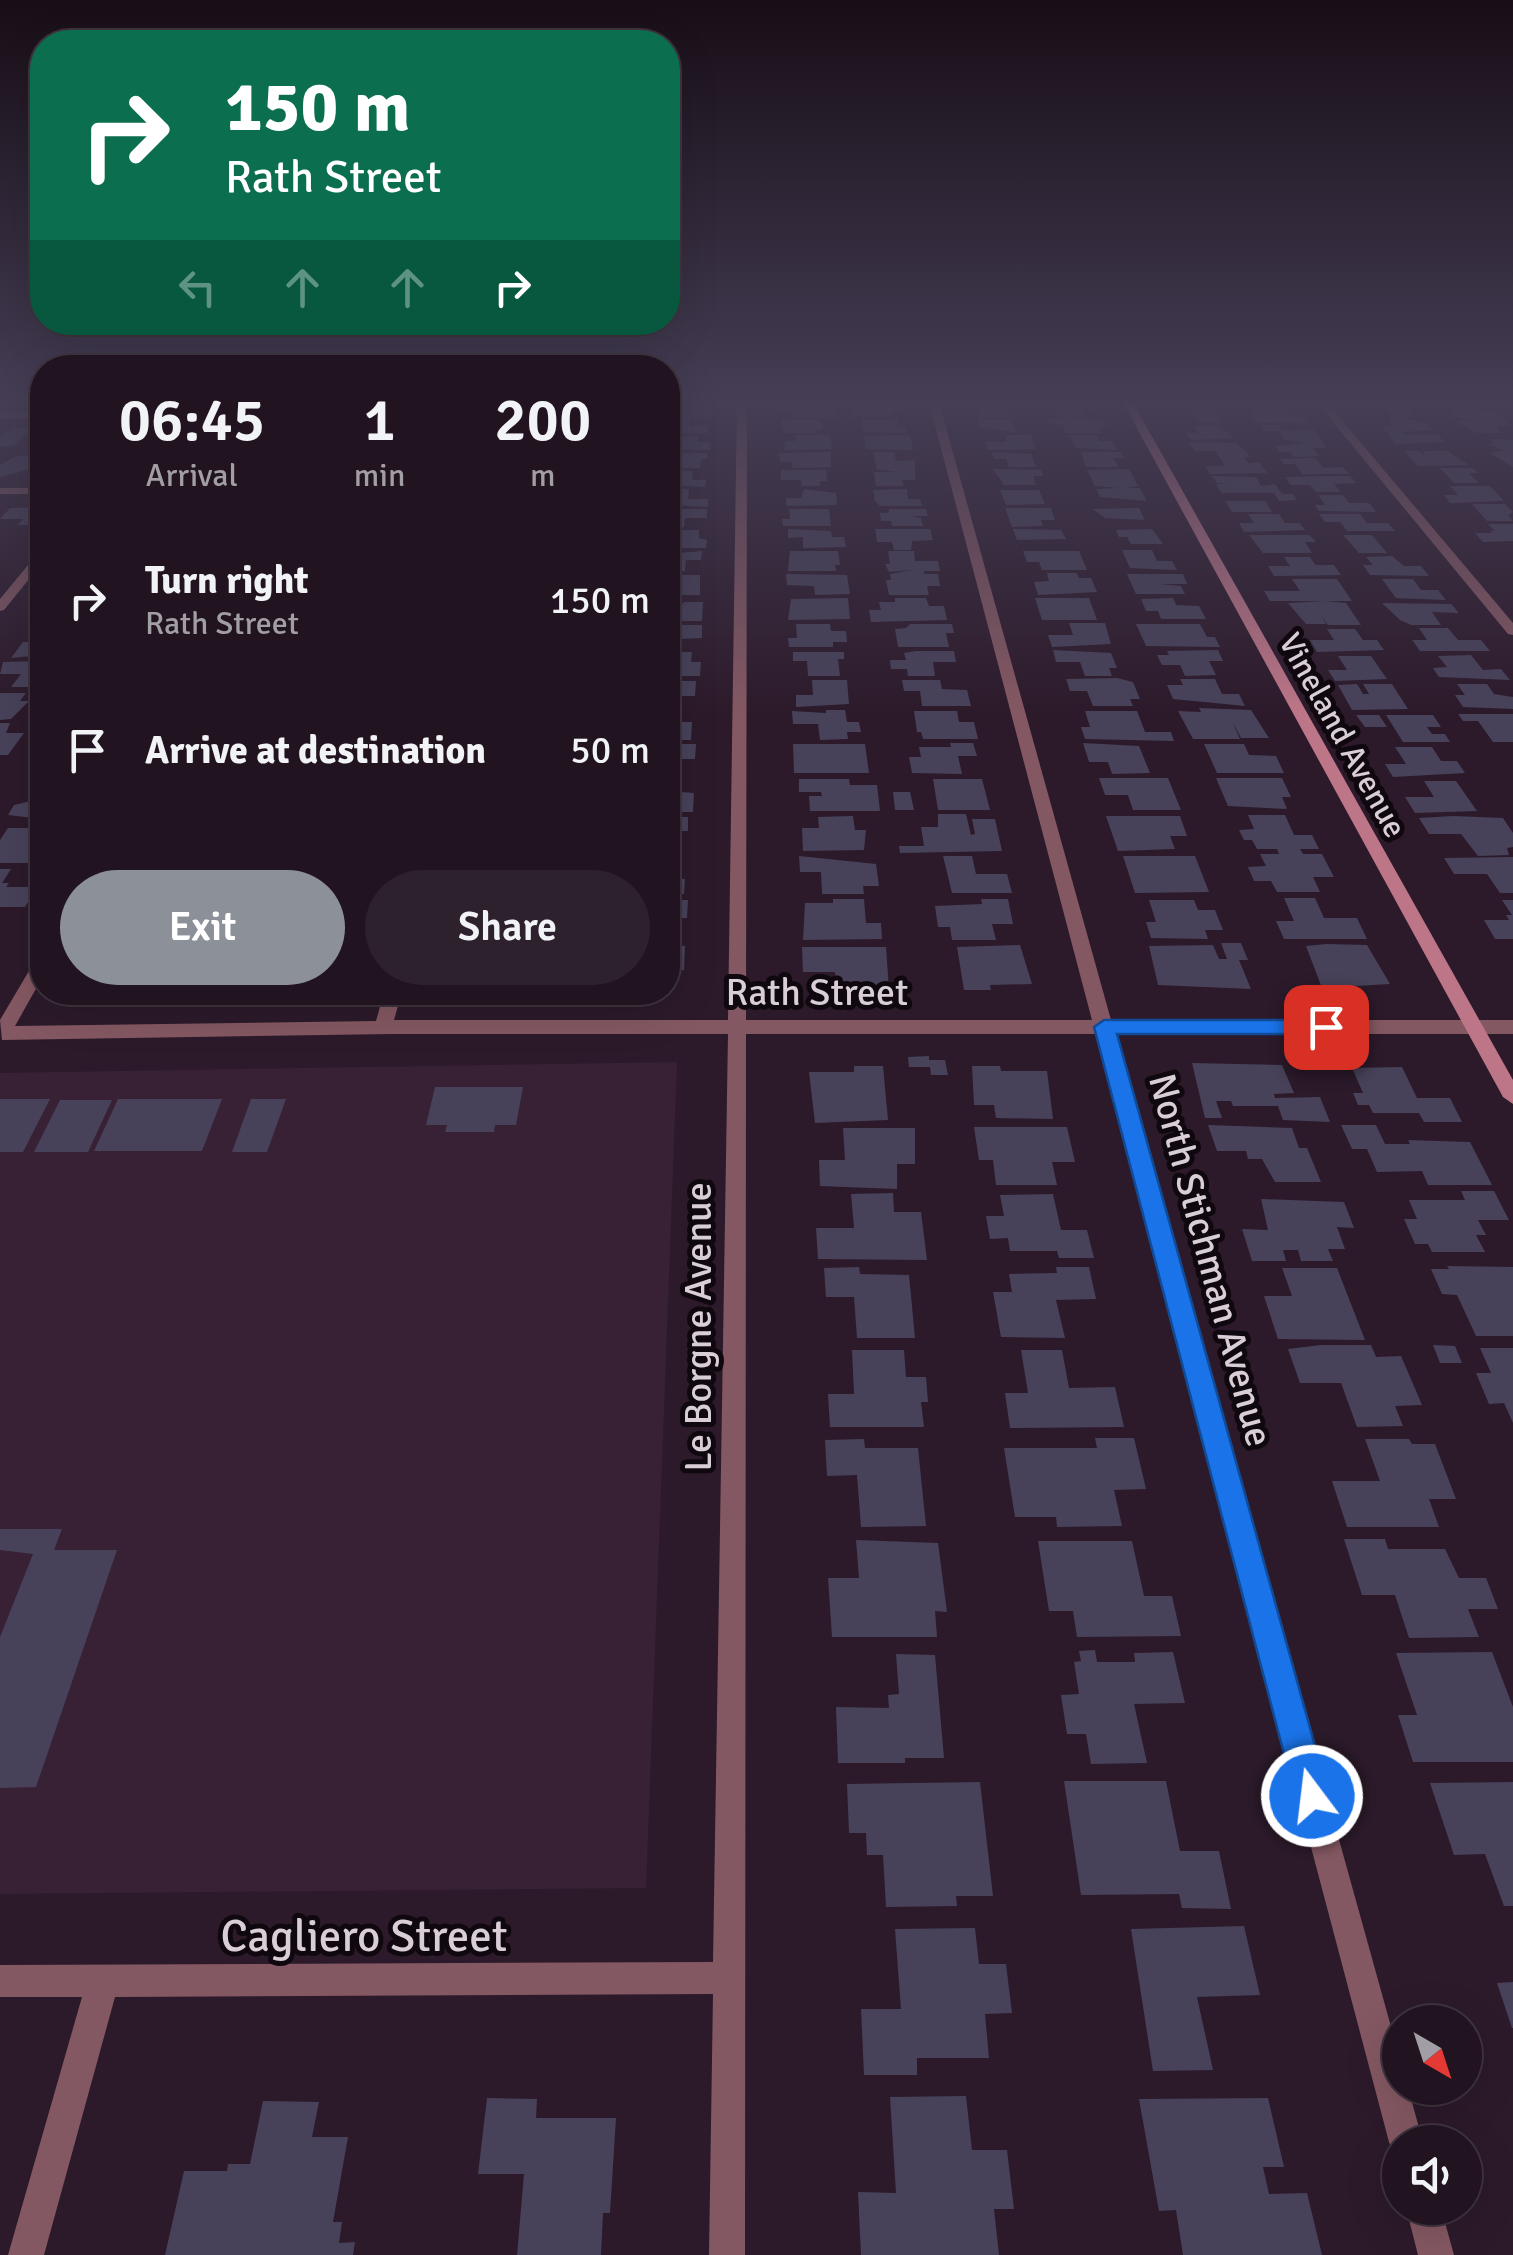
<!DOCTYPE html>
<html lang="en">
<head>
<meta charset="utf-8">
<style>
	:root { --surface:#211420; --page:#2d212d; --text:#f1f3f6; --muted:#a29ea5; --line:#3e333e; --accent:#8c9099 }
	body { margin:0; font-family:Signika,sans-serif; background:var(--page); color:var(--text); height:100vh; display:flex; flex-direction:column; font-size:38px; white-space:nowrap }
	* { box-sizing:border-box; margin:0 }
	p { font-size:32px; color:var(--muted) }
	.icon { flex:none; width:55px; height:55px; fill:none; stroke:currentColor; stroke-width:2; stroke-linecap:round; stroke-linejoin:round }
	.map { position:relative; flex:1; overflow:hidden }
	.side { position:absolute; left:30px; top:355px; width:650px; height:650px; display:flex; flex-direction:column; background:var(--surface); border-radius:40px; box-shadow:0 10px 40px #0002,0 0 0 2px var(--line) }
	.side>* { flex:none }
	.hud { position:absolute; left:30px; top:30px; width:650px; height:305px; border-radius:40px; box-shadow:0 10px 40px #0002,0 0 0 2px var(--line); background:#0b6e4f; color:#fff; overflow:hidden }
	.needle { width:65px; rotate:141deg }
	.tools { position:absolute; left:1382px; top:2005px; display:grid; gap:20px }
	.tools a { display:grid; place-items:center; width:100px; height:100px; border-radius:50%; background:var(--surface); box-shadow:0 10px 40px #0002,0 0 0 2px var(--line); font-size:50px }
	.pin { position:absolute; display:grid; place-items:center; width:85px; height:85px; color:#fff; margin:-42px; border-radius:20px; box-shadow:0 5px 15px #0006 }
	.me { position:absolute; width:110px; margin:-55px; rotate:345deg; stroke-linejoin:round; filter:drop-shadow(0 0 8px #0008) }
	.turn { display:flex; align-items:center; gap:35px; height:210px; padding:0 30px; font-size:45px }
	.turn .icon { width:130px; height:130px; stroke-width:2.5 }
	.turn b { display:block; font-size:70px; line-height:85px }
	.lanes { display:flex; align-items:center; height:95px; padding:0 30px; background:#0003; justify-content:center; gap:50px; direction:ltr }
	.lanes .off { opacity:.35 }
	.eta { display:flex; justify-content:space-evenly; align-items:center; height:170px; text-align:center }
	.eta b { font-size:60px; font-weight:600; line-height:70px }
	.button { display:flex; gap:20px; margin-top:auto; padding:20px 30px }
	.button a { flex:1; height:115px; border-radius:60px; background:var(--accent); color:#fff; font-size:40px; font-weight:600; line-height:115px; text-align:center }
	.button a+a { background:var(--page); color:var(--text) }
	ul { padding:0; list-style:none }
	li { display:flex; align-items:center; gap:30px; height:150px; padding:0 30px }
	li div { flex:1 }
	li b { display:block; font-size:38px }
	li em { font-style:normal }
	.map>svg:first-child { display:block }
</style>
</head>
<body>
<div class="map">
<svg width="1513" height="2255" viewBox="0 0 1513 2255">
	<rect width="100%" height="100%" fill="#2c1a2a"/>
	<!-- built -->
	<path fill="#382135" d="M677 1062 646 1888 0 1894V1073Z"/>
	<!-- building -->
	<path fill="#474259" d="M797 399 825 404 824 399H840V403H834L836 417H792V410H779L778 403H798Z
		M876 399 900 404 901 412H891L892 417H854L852 402 877 404Z
		M1178 399H1205L1216 407 1171 408 1167 402H1179Z
		M1248 399H1270L1277 408 1246 407 1244 404H1251Z
		M1060 403H1095L1099 409 1082 410 1086 417H1057L1053 409H1062Z
		M678 404 713 410 712 417 678 418V413H668V410H677Z
		M981 404H1006L1012 417H978Z
		M1403 404 1414 417H1406L1408 419 1428 424 1433 430 1402 432 1405 435H1438L1445 442 1395 444 1383 427H1394L1388 419 1393 418 1380 405Z
		M1449 404H1476L1484 412H1497L1511 426H1496L1500 433H1477L1456 421 1483 420 1454 417 1449 413H1457Z
		M1198 409 1222 411 1225 415H1217L1223 423H1200L1191 410Z
		M1249 410H1292L1296 415H1281L1303 417 1308 423H1255Z
		M1048 418 1102 419 1106 427H1099L1102 433H1066L1062 424H1050Z
		M671 419H689V426H708V433H671Z
		M781 419H815L822 423 823 429H815L816 433H784Z
		M897 419 898 425 890 427H905L906 433 863 432 862 420Z
		M977 419H1011L1017 433 979 427Z
		M1218 425 1235 438 1191 440 1186 433H1199L1194 426Z
		M1260 425H1278L1283 431 1315 430 1326 448H1313L1319 456 1294 457 1291 452H1279L1275 446 1305 443 1285 440 1278 431H1264Z
		M13 428H32L14 446H0V436Z
		M796 435H830L832 449 784 450 785 441H796Z
		M910 435 913 450 866 449 864 436Z
		M1005 435H1031L1036 449 987 450 985 442H1003L1007 441Z
		M1070 435H1096L1099 441H1112L1117 450 1076 448Z
		M672 436H698V442H710V450L671 449Z
		M1492 439 1513 440V467L1490 453 1503 450 1488 444H1493Z
		M1189 442 1237 443 1251 457H1243L1248 463H1260L1267 473 1210 474 1206 466H1225L1216 451H1195Z
		M1404 451H1419L1425 457 1423 451H1447L1469 465 1418 466Z
		M831 452V467L792 468V462H780L779 453Z
		M873 452H894L896 461 915 460V480H902L903 486H876L874 472H897L877 469Z
		M992 452 1031 454 1036 467H1009L1006 459H994Z
		M1081 452H1121L1125 458H1113L1118 467H1086Z
		M673 453H708L707 459H701L700 468H671L668 456Z
		M16 456H42V466L0 477V465Z
		M1315 458 1323 468 1342 467 1349 474H1302L1295 464H1284L1280 459Z
		M1440 468H1472L1478 473H1469L1479 483H1454Z
		M993 469 1041 470 1043 476H1033L1036 485H1004Z
		M1129 469 1138 486 1127 488H1140L1147 501 1100 497 1096 489 1119 488 1095 486 1087 470Z
		M668 470 693 471 692 480H706L705 487 668 485Z
		M781 470H826L827 481H820V486H802L801 480H781Z
		M1212 476 1256 477 1261 486 1275 484 1282 494H1293L1297 500 1279 501 1274 493H1221L1216 484 1231 483H1217Z
		M1334 476H1350L1356 483 1334 484 1341 492H1316L1310 485H1291L1285 477Z
		M1450 486H1490L1504 501 1450 503 1444 495H1458Z
		M668 489H689L688 499H708V507L668 505Z
		M804 489 836 493 837 505 786 506V498H801Z
		M907 489 908 499H920L922 506H880L875 501 873 490Z
		M1000 490H1039L1045 504 1006 505Z
		M1318 495H1343L1349 503H1369L1376 512 1319 511 1315 505H1325Z
		M1225 501H1265L1272 512H1232Z
		M1472 504H1505L1513 512 1508 515 1513 521H1487Z
		M42 507 38 518 42 519 37 525H17L23 519H0L10 508Z
		M1005 508H1051L1055 520H1041L1043 526 1012 527Z
		M1139 508 1145 520 1105 518 1093 509Z
		M668 509H707V518H685L684 527H668Z
		M789 509H829L831 526H783L782 519H790Z
		M889 509H926L928 516H911L921 518 923 526H892L891 521H881L880 513H889Z
		M1248 514H1279L1285 523H1300L1305 530 1244 532 1239 523H1254Z
		M1319 514H1360L1367 523H1388L1395 531H1347L1340 522H1325Z
		M1488 524H1513V541L1483 542 1475 533H1492L1490 531H1495Z
		M788 529 831 531 832 537H844L846 547 803 548V537L788 538Z
		M875 529H930L933 540 912 541 911 550H894L892 542H877Z
		M1013 529 1061 530 1066 539 1017 540Z
		M1152 529 1163 544H1131L1127 537H1119L1116 530Z
		M668 530H699V538L707 540 706 548H668Z
		M1249 535H1310L1316 542H1305L1312 553H1263Z
		M1343 535H1372L1387 553H1359Z
		M1122 550H1152L1157 561H1172L1177 570 1130 568Z
		M702 551 701 560H686L685 571H668V554Z
		M790 551H838L840 565H835L836 571H788Z
		M888 551H914L915 561H938L940 571H924V574H938L940 586H927L929 595H889L886 580H891L890 574 912 570 889 572 885 564H890Z
		M1023 551H1079L1087 570H1042L1039 562H1027Z
		M1392 556 1404 566H1421L1429 576 1370 575 1363 565H1373L1366 557Z
		M1284 557H1310L1315 565H1334L1341 575 1274 576 1268 566H1290Z
		M1047 573H1077L1079 578H1091L1097 592 1038 595 1034 582 1049 581Z
		M786 574 847 575 850 594 815 595 814 586 787 585Z
		M1127 574H1183L1187 584H1160L1181 586 1185 594H1136Z
		M668 575H700V595H668Z
		M1292 579H1337L1352 601H1270L1264 591H1300Z
		M1382 579H1413L1421 590H1438L1446 600 1396 598Z
		M668 598H681L680 607 684 602H703L702 621H668Z
		M848 598 850 619 788 620 791 599Z
		M895 598H926L929 606H944L947 620 871 622 869 610H881L879 602H895Z
		M1035 598H1089L1097 620H1042Z
		M1173 598 1176 605 1199 606 1206 619H1161L1158 611H1146L1141 599Z
		M1326 601 1346 603 1361 625H1328L1321 616 1326 624H1306L1288 603Z
		M1382 603 1451 604 1459 613 1432 612 1441 625H1411L1400 620Z
		M1069 623H1105L1111 644 1052 647 1048 635H1073Z
		M796 624H830L831 631H846L847 642H833V647H789L788 638H797Z
		M910 624H952L954 633H946L949 647H898L895 629 906 628Z
		M1136 624H1200L1207 637H1215L1220 647 1146 646Z
		M668 625H702V638L678 639 677 647H668Z
		M1419 628H1448L1458 640H1481L1490 651H1420L1412 640H1427Z
		M1327 629H1355L1363 640H1377L1384 650 1317 652 1310 640H1334Z
		M42 638V655L11 658 23 642H39Z
		M1053 650 1111 653 1117 668H1109L1112 676H1085L1080 662H1056Z
		M1218 650 1223 661H1209L1216 675 1185 676 1180 665H1162L1157 655H1169L1167 651Z
		M916 651H954L956 662H933L935 676H908L907 669H891L890 660H906L904 653Z
		M668 652H692L691 662H701L700 676H668Z
		M793 652H844V659H838L840 676H808L807 661H793Z
		M1471 655 1483 670 1501 669 1510 680 1439 677 1433 668 1447 667 1438 656Z
		M1338 656H1371L1387 679 1335 681 1328 670H1347Z
		M42 661V681L36 687H11L21 674H0L3 662Z
		M1117 678 1133 682 1140 699H1130L1133 706H1093L1087 691H1070L1066 679Z
		M1180 679H1215L1222 694H1239L1245 706 1173 699 1167 685H1183Z
		M812 680H847L849 704 796 707V695H813Z
		M902 680H940L942 689 967 690 971 706H922L920 691H904Z
		M668 681H696L695 696H680L679 707H668Z
		M1357 684 1363 694H1369L1363 684H1392L1408 709 1352 710 1338 685Z
		M1457 684H1487L1494 694 1513 697V709L1463 707 1455 695H1465Z
		M0 693H26L20 701H29L11 719 0 720Z
		M1199 708 1251 710 1269 738H1241L1233 723 1240 739H1193L1178 711 1201 712Z
		M826 710H845L847 722H859L861 732H847L848 739 820 740 818 724H793L792 711 826 713Z
		M668 711H675L674 722H692L691 740H668Z
		M914 711H957L959 722H974L978 739H923L921 732H917Z
		M1085 711H1137L1145 732H1171L1174 741 1085 739 1081 727H1090Z
		M1458 714H1513V742H1493L1478 721H1463Z
		M1356 715H1379L1387 727H1365Z
		M1386 715H1433L1441 727H1427L1432 734H1445L1450 742H1403Z
		M0 723H10L6 733H24L8 755H0Z
		M950 743H973L977 756H958L962 774 912 773 909 757H921L919 747H951Z
		M1083 743 1139 746 1150 773 1112 774 1108 762H1089Z
		M668 744H696L695 759H668Z
		M793 744H865L869 773H794Z
		M1204 744H1244L1249 755 1276 756 1284 773H1217Z
		M1395 747H1432L1441 761H1457L1465 773 1393 777 1385 764H1406Z
		M1099 778H1168L1181 810H1133L1128 795H1105Z
		M1216 778H1282L1291 797H1282L1287 809 1228 806Z
		M799 779H849L850 785H877L880 811H810L809 796H822L821 792H799Z
		M933 779H982L990 810H938Z
		M1424 781H1456L1477 811 1415 813 1405 797H1434Z
		M38 790H42V819L8 815 14 805 31 801Z
		M668 791 694 793 693 812H668Z
		M893 792H910L914 810H895Z
		M938 814H966L971 835 975 834 972 819H995L1002 851 900 853 899 846H924L921 827H938Z
		M1248 815H1285L1294 835H1312L1319 849H1300L1303 854H1322L1334 877H1313L1320 892H1277L1271 881H1254L1248 867 1266 866 1260 854H1279L1277 849H1257L1252 840H1244L1239 830 1254 829Z
		M853 816 855 830H866L864 850 803 851 802 828H819L818 817Z
		M1106 816H1180L1187 836H1170L1175 849 1118 851Z
		M1453 816 1503 818 1513 833V847L1507 848 1509 855 1478 856 1461 834H1429L1419 818Z
		M668 817H688V831H677L676 851H668Z
		M8 828H42V848L30 863H0V840Z
		M799 856 876 864 879 886H863L864 894H822L821 872H800Z
		M943 856H972L976 874H1007L1012 893H952Z
		M1123 856H1195L1209 892 1135 893Z
		M1513 857V893H1500L1487 874H1454L1444 858Z
		M0 869H11L2 883H9L6 887H37L25 907H0Z
		M668 879H685L684 894H668Z
		M1284 898H1315L1324 918H1357L1367 939H1284L1276 921H1294Z
		M833 899H864L866 923H881L882 939 803 940 805 903H833Z
		M981 899H1008L1013 924H992L996 940H952L950 927H938L935 906 982 904Z
		M668 900H688L687 918H668Z
		M1149 900H1194L1198 910H1215L1223 930H1205L1208 939 1151 938 1146 922H1156Z
		M1502 900H1513V939H1495L1484 920H1509L1506 915H1512Z
		M1221 943H1241L1248 960H1239L1251 989 1158 985 1149 946 1213 945 1219 959H1227Z
		M1326 944 1367 945 1390 984 1322 988 1306 946Z
		M1020 945 1032 984 990 985 991 990H964L957 947Z
		M668 946H685L684 970H676L675 987H668Z
		M802 947H886L889 990 837 991 835 972H803Z
		M929 1056V1060H945L948 1075H931L930 1067H909L908 1057Z
		M1192 1063 1282 1065 1294 1093 1274 1094 1275 1098 1320 1097 1330 1122 1283 1120 1278 1106H1233L1231 1101H1216L1222 1118H1205Z
		M854 1066H883L888 1120 815 1123 809 1072H854Z
		M972 1066H1000L1001 1071H1047L1053 1119 996 1118 994 1105H974Z
		M1402 1067 1417 1098H1450L1462 1122H1424L1419 1113H1373L1369 1105H1358L1353 1093H1363L1352 1068Z
		M435 1087H523L516 1125H495L494 1132H445L447 1125H426Z
		M0 1099H50L23 1152H0Z
		M118 1099H222L202 1151H94Z
		M251 1099H286L267 1152H232Z
		M60 1100H112L88 1152H34Z
		M1208 1125 1292 1128 1299 1148H1307L1321 1182H1275L1262 1159H1248L1246 1151H1217Z
		M1341 1125H1376L1385 1144H1410L1408 1140 1470 1142 1492 1185H1428L1422 1171 1377 1172 1367 1149H1352Z
		M974 1127H1067L1075 1162H1052L1057 1185H996L993 1160H979Z
		M843 1128H915V1164H897V1189L820 1186 819 1160H845Z
		M1461 1191H1494L1509 1220H1478L1486 1235H1476L1485 1252H1432L1428 1244H1415L1404 1219H1417L1409 1200H1465Z
		M893 1193 894 1212H921L927 1260 818 1259 816 1228H854L851 1194Z
		M1053 1194 1061 1230H1087L1094 1258H1059L1057 1251H1010L1008 1238 990 1239 986 1216H1004L1000 1195Z
		M1261 1199 1344 1202 1354 1228 1337 1227 1345 1249H1328L1333 1261H1301L1298 1250H1283L1286 1261H1252L1242 1229 1268 1230Z
		M1447 1266 1513 1267V1336H1476L1457 1295 1442 1294 1431 1269H1449Z
		M859 1267 860 1274 909 1275 915 1338H857L854 1297H826L824 1268Z
		M1056 1267H1089L1096 1299 1056 1300 1065 1338 1001 1337 993 1292H1012L1009 1274 1057 1273Z
		M1282 1268H1337L1365 1340 1278 1339 1264 1296H1292Z
		M1321 1345H1371L1376 1357 1401 1356 1422 1405 1395 1406 1403 1426 1357 1427 1341 1383H1300L1288 1349Z
		M1433 1345 1455 1346 1462 1363H1440Z
		M1480 1348H1513V1423L1504 1403 1489 1404 1476 1373H1491Z
		M852 1350H904L906 1377H926L928 1402H921L924 1427H830L828 1394H854Z
		M1021 1350H1062L1069 1388 1115 1387 1124 1427 1010 1428 1005 1393H1028Z
		M1095 1438H1134L1146 1489 1114 1490 1122 1526 1057 1527 1056 1517H1015L1004 1448H1097Z
		M864 1439 865 1448H918L926 1526 861 1527 857 1475 827 1476 825 1440Z
		M1365 1439H1409L1412 1444H1435L1456 1499H1429L1439 1527H1347L1332 1481H1380Z
		M0 1529H62L54 1550H117L36 1787 0 1788V1637L33 1554 0 1550Z
		M1344 1539H1385L1388 1549H1445L1459 1578H1486L1498 1609H1468L1479 1637 1409 1638 1395 1595H1362Z
		M856 1540 938 1543 947 1612 935 1611 937 1637H832L828 1578H859Z
		M1038 1541H1132L1144 1596H1172L1181 1636 1077 1637 1073 1611H1049Z
		M1095 1650 1097 1662H1135L1134 1653 1173 1652 1185 1703 1134 1704 1147 1763 1091 1764 1086 1734H1067L1061 1695 1079 1694 1074 1662 1081 1661 1079 1651Z
		M1492 1652 1513 1707V1762H1413L1398 1715H1417L1396 1653Z
		M896 1654 935 1655 944 1758H905V1763H838L836 1707 889 1708 888 1695 899 1694Z
		M1064 1781H1166L1180 1851H1219L1231 1909 1182 1908 1179 1894 1081 1895Z
		M980 1782 993 1896H956L957 1906 886 1907 883 1855H867L866 1833H849L847 1784Z
		M1513 1782V1906H1504L1485 1854 1454 1855 1430 1783Z
		M1244 1926 1260 1995 1197 1997 1213 2070 1153 2071 1131 1929Z
		M975 1928 979 1964H1006L1012 2013 985 2014 989 2058H917V2075H864L861 2009H901L895 1929Z
		M1513 1982V2028H1512L1497 1983Z
		M966 2096 972 2150H1007L1014 2209H994L999 2255H861L858 2192 896 2193 890 2097Z
		M487 2098 537 2099 536 2118H616L610 2213H603L601 2255H517L524 2174H478Z
		M1268 2098 1284 2167H1263L1269 2194 1307 2193 1322 2255H1183L1176 2210 1159 2211 1139 2099Z
		M263 2101 319 2102 312 2137H348L333 2222H342L339 2243 355 2242 353 2255H165L184 2171H227L228 2164H250Z"/>
	<g fill="none" stroke-linecap="round" stroke-linejoin="round">
		<!-- street -->
		<path fill="#845862" fill-rule="evenodd" d="M737 399H747L746 1020H1092L928 399H938L1111 1020H1513V1034H1115L1400 2059V2088H1408L1423 2142H1400V2157L1394 2154 1389 2142 1096 1034H746L745 2255H709L713 1994 115 1997 44 2255H8L82 1997H0V1965L713 1962 728 1034H392L2 1040 0 1020 36 959 42 957V978L15 1026 376 1021 384 992H402L394 1020H728Z
			M1314 399H1324L1513 623V635L1508 634Z
			M0 412H42V418H0Z
			M0 488H42V494H0Z
			M38 553H42V563L4 610 0 611V599Z
			M1406 2208H1441L1454 2255H1418Z"/>
		<!-- secondary -->
		<path fill="#bd7687" fill-rule="evenodd" d="M1121 399H1131L1513 1080V1104L1503 1097Z"/>
	</g>
	<!-- sky -->
	<linearGradient id="sky" x2="0" y2="1"><stop stop-color="#180e17"/><stop offset="0.56" stop-color="#453e55"/><stop offset="1" stop-color="#453e55" stop-opacity="0"/></linearGradient>
	<rect width="1513" height="715" fill="url(#sky)"/>
	<!-- route -->
	<path fill="#1a73e8" stroke="#114b97" stroke-width="2.5" d="M1104 1020H1326L1337 1027 1326 1034H1117L1329 1796 1324 1808 1312 1813 1300 1808 1295 1796 1094 1027Z"/>
	<g text-anchor="middle" stroke-width="10" stroke-linejoin="round" paint-order="stroke">
		<!-- far-street labels -->
		<g font-size="32" fill="#d9cdd8" stroke="#10080f">
			<text transform="translate(1343 735) rotate(61)" y="11">Vineland Avenue</text>
		</g>
		<!-- street labels -->
		<g font-size="38" fill="#d9cdd8" stroke="#10080f">
			<text x="817" y="1005">Rath Street</text>
			<text transform="translate(1211 1260) rotate(75)" y="13">North Stichman Avenue</text>
			<text transform="translate(698 1327) rotate(-90)" y="13">Le Borgne Avenue</text>
		</g>
		<!-- near-street labels -->
		<g font-size="45" fill="#d9cdd8" stroke="#10080f">
			<text x="364" y="1951">Cagliero Street</text>
		</g>
	</g>
</svg>
<div class="tools">
<a><svg class="needle" viewBox="-14 -14 28 28"><path d="M0-13l5 13h-10z" fill="#e53935"/><path d="M0 13l5-13h-10z" fill="#a29ea5"/></svg></a>
<a><svg class="icon" aria-label="sound" viewBox="0 0 24 24"><path d="M4 9h4l5-4v14l-5-4H4zM17 9q2 3 0 6"/></svg></a>
</div>
<div class="pin" style="left:1326px;top:1027px;background:#d93025"><svg class="icon" aria-label="arrive" viewBox="0 0 24 24"><path d="M6 21V4h12l-3 4 3 4H6"/></svg></div>
<svg class="me" style="left:1312px;top:1796px" viewBox="-20 -20 40 40"><circle r="17" fill="#1a73e8" stroke="#fff" stroke-width="3"/><path d="M0-11L8 9 0 5-8 9z" fill="#fff"/></svg>
<div class="hud">
<div class="turn"><svg class="icon" aria-label="right" viewBox="0 0 24 24"><path d="M7 20v-9h11M14 6l5 5-5 5"/></svg><div><b>150 m</b>Rath Street</div></div>
<div class="lanes"><svg class="icon off" aria-label="left" viewBox="0 0 24 24"><path d="M17 20v-9H6M10 6l-5 5 5 5"/></svg><svg class="icon off" aria-label="ahead" viewBox="0 0 24 24"><path d="M12 20V5M6 11l6-6 6 6"/></svg><svg class="icon off" aria-label="ahead" viewBox="0 0 24 24"><path d="M12 20V5M6 11l6-6 6 6"/></svg><svg class="icon" aria-label="right" viewBox="0 0 24 24"><path d="M7 20v-9h11M14 6l5 5-5 5"/></svg></div>
</div>
<section class="side">
<div class="eta">
<div><b>06:45</b><p>Arrival</p></div>
<div><b>1</b><p>min</p></div>
<div><b>200</b><p>m</p></div>
</div>
<ul>
<li><svg class="icon" aria-label="right" viewBox="0 0 24 24"><path d="M7 20v-9h11M14 6l5 5-5 5"/></svg><div><b>Turn right</b><p>Rath Street</p></div><em>150 m</em></li>
<li><svg class="icon" aria-label="arrive" viewBox="0 0 24 24"><path d="M6 21V4h12l-3 4 3 4H6"/></svg><div><b>Arrive at destination</b></div><em>50 m</em></li>
</ul>
<div class="button"><a>Exit</a><a>Share</a></div>
</section>
</div>
</body>
</html>
